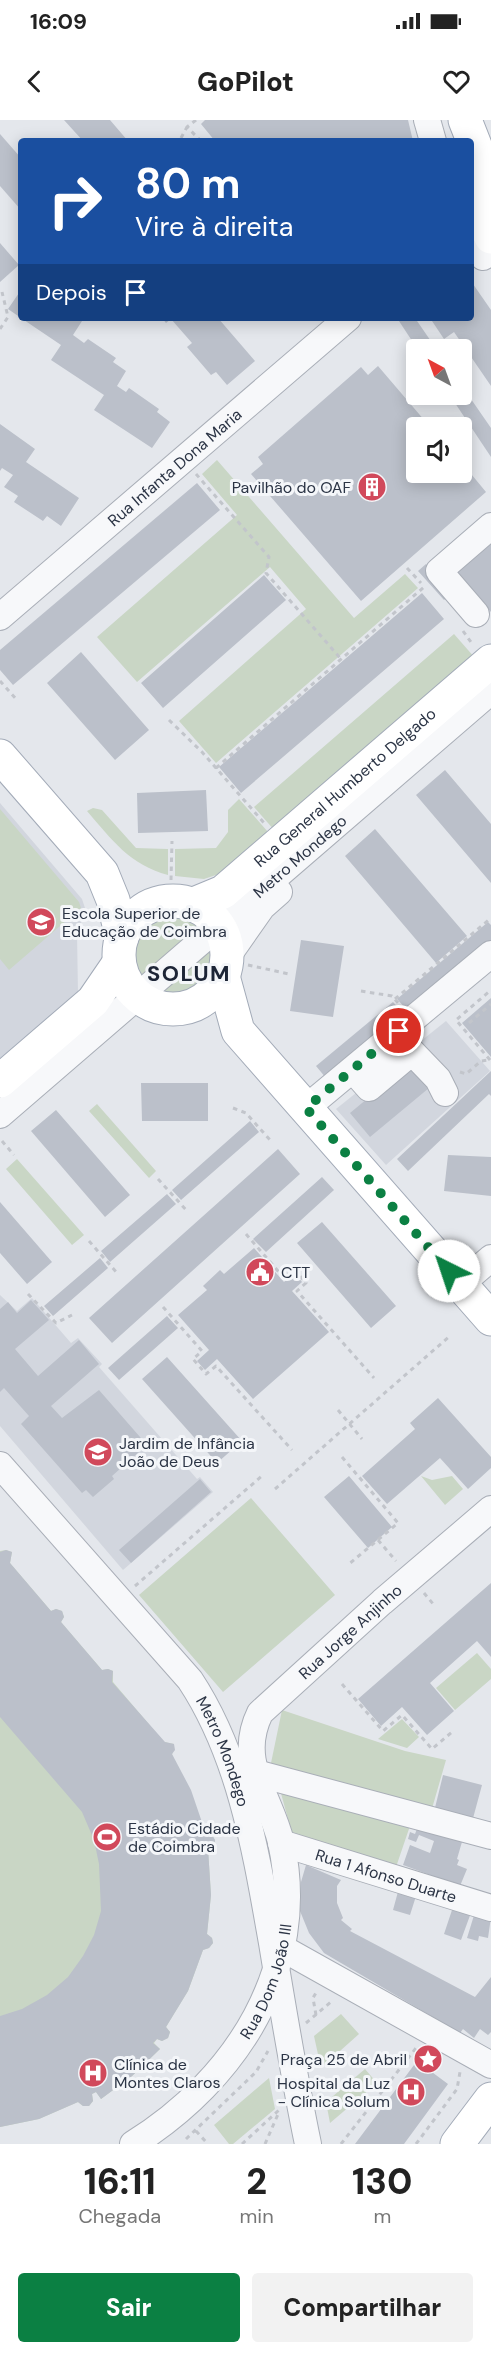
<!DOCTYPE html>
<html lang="pt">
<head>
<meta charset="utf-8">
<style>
	:root { --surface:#fff; --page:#f2f2f2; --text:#222; --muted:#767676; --accent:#0b8043 }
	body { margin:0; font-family:"DM Sans",sans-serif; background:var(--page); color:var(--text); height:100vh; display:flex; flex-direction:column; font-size:22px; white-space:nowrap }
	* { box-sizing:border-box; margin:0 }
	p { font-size:20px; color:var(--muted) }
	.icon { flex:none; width:33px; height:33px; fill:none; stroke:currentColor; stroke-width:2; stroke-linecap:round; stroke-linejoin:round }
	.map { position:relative; height:2024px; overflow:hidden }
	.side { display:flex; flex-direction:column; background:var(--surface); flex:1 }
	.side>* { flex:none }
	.hud { position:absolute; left:18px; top:18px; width:456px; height:183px; border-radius:6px; box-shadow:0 3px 15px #0003; background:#1a4fa0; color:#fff; overflow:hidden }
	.needle { width:39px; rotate:319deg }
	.buttons { position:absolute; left:406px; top:219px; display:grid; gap:12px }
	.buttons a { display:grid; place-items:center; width:66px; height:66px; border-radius:6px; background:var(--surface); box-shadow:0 3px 15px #0003; font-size:30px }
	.pin { position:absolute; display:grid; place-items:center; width:51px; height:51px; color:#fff; margin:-26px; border:3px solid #fff; border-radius:50%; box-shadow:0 2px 6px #0007 }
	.me { position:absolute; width:66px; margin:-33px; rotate:319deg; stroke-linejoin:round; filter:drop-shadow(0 0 4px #0008) }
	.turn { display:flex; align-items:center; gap:21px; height:126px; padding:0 18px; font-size:27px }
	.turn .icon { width:78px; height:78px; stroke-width:2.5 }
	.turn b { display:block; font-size:42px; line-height:51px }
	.then { display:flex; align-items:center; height:57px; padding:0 18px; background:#0003; gap:12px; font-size:22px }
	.eta { display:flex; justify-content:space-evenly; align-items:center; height:102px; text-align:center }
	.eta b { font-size:36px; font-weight:800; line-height:42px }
	.cta { display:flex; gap:12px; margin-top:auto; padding:12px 18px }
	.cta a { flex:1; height:69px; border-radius:6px; background:var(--accent); color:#fff; font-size:24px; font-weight:800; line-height:69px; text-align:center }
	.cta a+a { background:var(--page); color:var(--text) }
	.status { display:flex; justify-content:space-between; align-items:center; height:42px; padding:0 30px; background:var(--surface); direction:ltr }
	.status svg { height:16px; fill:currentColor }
	header { display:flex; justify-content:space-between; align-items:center; height:78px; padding:0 18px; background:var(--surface); font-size:27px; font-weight:800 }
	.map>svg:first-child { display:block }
</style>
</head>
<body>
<div class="status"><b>16:09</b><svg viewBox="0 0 49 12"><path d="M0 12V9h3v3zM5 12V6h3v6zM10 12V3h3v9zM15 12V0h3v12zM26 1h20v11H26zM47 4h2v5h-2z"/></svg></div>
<header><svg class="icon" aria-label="back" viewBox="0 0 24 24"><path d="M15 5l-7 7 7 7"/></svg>GoPilot<svg class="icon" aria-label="heart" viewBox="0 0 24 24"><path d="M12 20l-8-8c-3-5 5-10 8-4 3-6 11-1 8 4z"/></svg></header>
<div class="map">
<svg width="491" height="2024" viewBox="0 0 491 2024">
	<rect width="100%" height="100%" fill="#e4e7ec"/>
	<!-- built -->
	<path fill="#d2d6de" d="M0 683 82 779 86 791 77 813 78 874 0 942Z
		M446 901 490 951 386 1045 336 989Z
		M0 1175 17 1191 32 1178 71 1223 78 1218 102 1244 99 1247 197 1359 200 1357 213 1372 123 1450 0 1306Z"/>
	<!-- green -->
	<path fill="#c9d6c5" d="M217 340 354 498 405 454 418 468 216 643 179 601 306 489 270 447 137 562 97 517 237 395 202 354Z
		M454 514 475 538 275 711 254 687Z
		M239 679 268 712 222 753 204 759 175 756V729L216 728 228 712V690Z
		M93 688 102 690 136 728 168 729V755C130 745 112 720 87 691Z
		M0 689 79 782 81 788 9 850 0 839Z
		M165 794C180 794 190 797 203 806L141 860C126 831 135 807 165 794Z
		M212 825C220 857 188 885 157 872Z
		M97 984 156 1051 149 1058 89 991Z
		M17 1039 84 1115 72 1125 6 1049Z
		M421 1356 432 1360 452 1356 463 1369 445 1385Z
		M251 1378 335 1475 223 1572 139 1475Z
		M6 1430 12 1432 10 1443 51 1491 56 1489 62 1491 64 1497 61 1502 102 1550 108 1549 113 1551V1562L164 1622 174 1624 172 1635 205 1713 212 1715 215 1720 214 1726 208 1729 211 1775 207 1814 212 1818 213 1823 209 1828 203 1830 188 1871 166 1907 170 1912 168 1918 162 1921 157 1919 154 1923 160 1929 132 1956 101 1979 96 1972 92 1974 93 1981 89 1986H83L78 1982 39 1999 0 2007V1431Z
		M477 1533 491 1549V1559L455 1590 436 1568Z
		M282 1590 405 1631 446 1640 431 1692 271 1643Z
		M402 1599 419 1617 407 1628 378 1619Z
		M279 1666 412 1700 395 1750 294 1721Z
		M341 1894 359 1914 321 1948 314 1916Z
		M365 1949 377 1963 330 2003 326 1982Z
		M269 1958 275 1989 233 2024H229L214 2005Z"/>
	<!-- building -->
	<path fill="#bbc0ca" d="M64 0H110L128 21H83Z
		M205 0H408L413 21H215L201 4Z
		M0 14 21 38V90L0 66Z
		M0 123 19 145 0 162Z
		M473 164 491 190V266L454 212 444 219 430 198H471Z
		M21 170V198L8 189Z
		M21 198H77L82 201 73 215 84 223 88 219 116 238 113 242 126 251 117 266 126 272 129 268 159 289 157 292 170 302 152 328 94 290 104 275 51 240 61 225Z
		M162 198H218L255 241 227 265 216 252 211 255 187 227 192 223 171 199 166 203Z
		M397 198H415L437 230H418Z
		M378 246 431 308H417V352H462V343L486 372 361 481 251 354 263 344 258 337 361 247 368 255Z
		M462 266 491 308V337L449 274H462Z
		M0 304 35 329 26 342 79 378 61 406 47 396 43 401 14 382 18 376 4 367 13 355 2 348 0 351Z
		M197 363 220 390 13 565 0 550V530Z
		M491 418V492L454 450Z
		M426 444 451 473 444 480 418 451Z
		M264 455 286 480 163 588 141 563Z
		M422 473 444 499 241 673 219 647Z
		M81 532 149 610 115 640 47 563Z
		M445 650 491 704V763L416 675Z
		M206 670 208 711 138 713 137 673Z
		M375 709 467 816 436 843 345 736Z
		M488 802 491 805V820L407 890 397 879Z
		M301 820 344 826 333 897 290 891Z
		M491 878V937L462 903Z
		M393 882 403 893 326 958 316 946Z
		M409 944 429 968 370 1017 350 993Z
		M491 951V976L489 974 408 1051 397 1039Z
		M141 963H208V1001H142Z
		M56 990 130 1075 105 1097 31 1011Z
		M250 1001 259 1012 181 1080 172 1070Z
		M278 1029 300 1054 112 1223 89 1198Z
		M448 1035 491 1037V1076L444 1071Z
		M322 1057 334 1070 266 1132 253 1119Z
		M167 1074 176 1084 110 1142 101 1131Z
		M0 1082 52 1142 27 1164 0 1133Z
		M322 1102 396 1186 371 1208 297 1123Z
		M254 1128 284 1162 294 1152 302 1162 292 1171 329 1212 253 1279 217 1239 205 1250 197 1241 209 1230 178 1195 207 1170 203 1166 220 1150 224 1154Z
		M100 1138 108 1148 53 1196 44 1186Z
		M31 1180 49 1200 15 1229 38 1256 79 1220 99 1244 51 1286 62 1298 99 1270 147 1325 112 1356 114 1359 93 1377 86 1370 82 1373 21 1304 29 1296 4 1268 0 1272V1189L8 1182 17 1193Z
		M167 1196 178 1208 119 1260 108 1248Z
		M167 1237 242 1321 217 1343 142 1259Z
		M438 1278 491 1337V1348L468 1369 440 1338 387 1384 362 1356 415 1309 410 1303Z
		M349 1356 392 1407 368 1428 324 1377Z
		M200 1359 211 1372 131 1443 119 1430Z
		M6 1430 12 1432 10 1443 51 1491 56 1489 62 1491 64 1497 61 1502 102 1550 108 1549 113 1551 112 1562 165 1622 174 1624 175 1630 172 1634 191 1670 206 1714 212 1715 215 1720 214 1726 208 1729 211 1775 207 1814 212 1818 213 1823 209 1828 203 1830 188 1871 166 1907 170 1912 168 1918 162 1921 157 1919 153 1923 160 1929 132 1956 101 1979 96 1972 92 1974 93 1981 89 1986H83L78 1982 39 1999 0 2007V1896L22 1889 47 1875 68 1857 83 1836 94 1815 101 1791 99 1744 94 1720 82 1692 0 1597V1432Z
		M491 1463V1537L477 1521 430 1563 454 1591 427 1615 402 1587 381 1606 358 1579Z
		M443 1655 482 1665 472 1702 434 1692Z
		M420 1701 464 1715 457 1739 459 1740 457 1745 467 1749 460 1766 403 1745 410 1725 430 1733 434 1721 419 1715 416 1722 408 1719 410 1712 415 1714Z
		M306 1745 341 1760 337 1766V1783L343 1798 341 1800 352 1809 350 1811 475 1877 491 1857V1912L488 1915 480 1909 474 1918 463 1909 460 1913 324 1833 309 1813 300 1791 301 1762Z
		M399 1768 417 1773 410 1795 393 1790Z
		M454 1784 472 1790 461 1820 444 1814Z
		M475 1792 491 1797 488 1818 479 1816 478 1821 467 1818Z
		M417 1941 448 1964 404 2024H355Z"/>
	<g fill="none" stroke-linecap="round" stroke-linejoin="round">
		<!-- minor casing -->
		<g stroke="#a9aeb7" stroke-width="28">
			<g id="minor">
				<path d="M427 0 433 21"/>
				<path d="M471 119 483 137"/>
				<path d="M476 494 439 451 491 406"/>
				<path id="s1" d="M0 497 348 198"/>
				<path d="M227 837 262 787 279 772"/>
				<path d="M353 950 369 968 412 932 438 959 445 973"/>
				<path d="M306 988 491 834"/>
				<path id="s2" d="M0 995 491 571"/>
				<path d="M461 1164 491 1138"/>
				<path id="s3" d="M0 1345 190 1560C241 1637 256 1733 272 1823 283 1890 294 1957 308 2024"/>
				<path d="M256 1653 491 1716"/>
				<path id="s4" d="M281 1723 491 1788"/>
				<path d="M282 1828 491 1945"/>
				<path id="s5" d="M133 2024C236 1960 309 1848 281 1722 270 1676 236 1642 260 1593L382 1482 491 1389"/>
			</g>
		</g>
		<!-- major casing -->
		<g stroke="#a3abb8" stroke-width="35">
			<g id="major">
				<path d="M465 0 491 66"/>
				<path d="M471 75 491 117"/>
				<path d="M0 636 102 753 113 780 122 817"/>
				<circle cx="173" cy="835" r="54"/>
				<path id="s6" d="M194 784 223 772 491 541"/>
				<path d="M223 856 238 911 491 1199"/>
				<path d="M0 961 93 881 119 843"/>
				<path d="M457 2024 491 1979"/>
			</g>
		</g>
		<!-- path -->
		<path stroke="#c2c5cb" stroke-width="3" stroke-dasharray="4.5 4.5" stroke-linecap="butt" d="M196 0 187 7 201 21
			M181 18 187 7
			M0 209 8 197 2 172
			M196 354 269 437 266 453 341 539
			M407 448 421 463
			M463 511 473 525
			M0 561 17 580
			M169 600 202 632 265 704
			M216 648 424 467
			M171 760 172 721
			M248 845 289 854
			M361 871 392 876 400 885
			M395 879 491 798
			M469 903 491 884
			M490 940 456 900 491 870
			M460 952 466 954 481 941 489 940
			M233 988 246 993 270 1020
			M2 1021 14 1035
			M158 1059 188 1092
			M246 1114 284 1158 294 1149 306 1163 297 1171 374 1258
			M89 1121 118 1154
			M28 1174 56 1203 72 1195
			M163 1187 202 1231 193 1239 206 1254 216 1246 292 1330
			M338 1290 362 1319
			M342 1337 398 1403 349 1444
			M275 1369 451 1215
			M378 1420 396 1441
			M135 1466 263 1355
			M424 1473 434 1485
			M342 1564 383 1611 402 1595 432 1629 452 1612
			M316 1895 313 1878 317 1871
			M306 1903 332 1881
			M196 2011 208 2024
			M186 2019 256 1952 268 1931
			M242 2024 279 1990
			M265 2024 279 1992
			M341 2024 416 1928
			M416 2024 457 1969 460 1952"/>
		<!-- minor -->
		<use href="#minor" stroke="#f7f8fa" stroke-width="26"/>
		<!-- major -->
		<use href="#major" stroke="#fff" stroke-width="33"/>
	</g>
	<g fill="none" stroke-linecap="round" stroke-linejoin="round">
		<!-- route -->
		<path stroke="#0b8043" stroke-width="10" stroke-dasharray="0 18" d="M399 911 306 988 449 1151"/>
	</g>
	<!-- icons -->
	<defs>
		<g id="building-disc" transform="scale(1.5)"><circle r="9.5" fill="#d1495b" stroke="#f4f6f9"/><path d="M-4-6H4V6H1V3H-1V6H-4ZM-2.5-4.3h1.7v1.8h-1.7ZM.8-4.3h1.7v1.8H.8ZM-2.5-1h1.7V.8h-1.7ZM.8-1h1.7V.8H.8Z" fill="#fff"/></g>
		<g id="university-disc" transform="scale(1.5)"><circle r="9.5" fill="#d1495b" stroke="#f4f6f9"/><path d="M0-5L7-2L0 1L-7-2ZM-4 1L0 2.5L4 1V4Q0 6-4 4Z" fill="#fff"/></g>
		<g id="civic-disc" transform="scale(1.5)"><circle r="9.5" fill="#d1495b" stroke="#f4f6f9"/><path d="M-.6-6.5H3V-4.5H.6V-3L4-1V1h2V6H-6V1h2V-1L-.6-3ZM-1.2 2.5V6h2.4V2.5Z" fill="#fff"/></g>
		<g id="school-disc" transform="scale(1.5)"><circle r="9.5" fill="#d1495b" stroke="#f4f6f9"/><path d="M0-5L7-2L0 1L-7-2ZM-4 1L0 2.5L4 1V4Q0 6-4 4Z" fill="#fff"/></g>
		<g id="stadium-disc" transform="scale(1.5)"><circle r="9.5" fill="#d1495b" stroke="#f4f6f9"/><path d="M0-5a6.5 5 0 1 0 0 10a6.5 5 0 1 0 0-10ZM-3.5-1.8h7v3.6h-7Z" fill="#fff"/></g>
		<g id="sight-disc" transform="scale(1.5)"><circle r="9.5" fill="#d1495b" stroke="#f4f6f9"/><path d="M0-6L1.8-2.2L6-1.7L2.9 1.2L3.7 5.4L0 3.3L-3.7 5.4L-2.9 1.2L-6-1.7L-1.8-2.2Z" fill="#fff"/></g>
		<g id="hospital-disc" transform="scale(1.5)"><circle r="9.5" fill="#d1495b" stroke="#f4f6f9"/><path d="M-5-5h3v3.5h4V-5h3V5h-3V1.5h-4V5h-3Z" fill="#fff"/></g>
	</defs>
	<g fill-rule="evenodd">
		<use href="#building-disc" x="372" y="367"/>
		<use href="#university-disc" x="41" y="802"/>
		<use href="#civic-disc" x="260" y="1152"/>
		<use href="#school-disc" x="98" y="1332"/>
		<use href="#stadium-disc" x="107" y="1717"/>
		<use href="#sight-disc" x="428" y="1939"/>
		<use href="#hospital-disc" x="93" y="1953"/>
		<use href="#hospital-disc" x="411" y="1972"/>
	</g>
	<g text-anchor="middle" stroke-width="6" stroke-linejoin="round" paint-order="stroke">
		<!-- street labels -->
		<g font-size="16" fill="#2b3445" stroke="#f4f6f9">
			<text dy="6" stroke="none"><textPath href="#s1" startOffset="230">Rua Infanta Dona Maria</textPath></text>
			<text dy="6" stroke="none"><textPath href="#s6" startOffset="192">Rua General Humberto Delgado</textPath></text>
			<text dy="6" stroke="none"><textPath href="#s2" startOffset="396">Metro Mondego</textPath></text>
			<text dy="6" stroke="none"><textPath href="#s5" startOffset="616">Rua Jorge Anjinho</textPath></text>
			<text dy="6" stroke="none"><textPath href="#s3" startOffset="366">Metro Mondego</textPath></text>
			<text dy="6" stroke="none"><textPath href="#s4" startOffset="110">Rua 1 Afonso Duarte</textPath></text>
			<text dy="6" stroke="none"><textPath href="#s5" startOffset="216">Rua Dom João III</textPath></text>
		</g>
		<!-- poi labels -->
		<g font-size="16" fill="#2b3445" stroke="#f4f6f9" text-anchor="start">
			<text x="351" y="373" text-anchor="end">Pavilhão do OAF</text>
			<text x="62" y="799">Escola Superior de<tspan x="62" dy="18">Educação de Coimbra</tspan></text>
			<text x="281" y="1158">CTT</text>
			<text x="119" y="1329">Jardim de Infância<tspan x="119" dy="18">João de Deus</tspan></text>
			<text x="128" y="1714">Estádio Cidade<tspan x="128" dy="18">de Coimbra</tspan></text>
			<text x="407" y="1945" text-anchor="end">Praça 25 de Abril</text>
			<text x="114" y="1950">Clínica de<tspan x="114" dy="18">Montes Claros</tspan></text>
			<text x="390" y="1969" text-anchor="end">Hospital da Luz<tspan x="390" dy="18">- Clínica Solum</tspan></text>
		</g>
		<!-- district labels -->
		<g font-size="22" font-weight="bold" letter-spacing="1.5" fill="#1d2536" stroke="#f4f6f9">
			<text x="189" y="861">SOLUM</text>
		</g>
	</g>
</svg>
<div class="buttons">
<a><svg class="needle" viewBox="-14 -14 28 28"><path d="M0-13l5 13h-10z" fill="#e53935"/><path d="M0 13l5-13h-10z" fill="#767676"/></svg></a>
<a><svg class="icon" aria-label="sound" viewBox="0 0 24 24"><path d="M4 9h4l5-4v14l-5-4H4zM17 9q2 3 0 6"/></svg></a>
</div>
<div class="pin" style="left:399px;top:911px;background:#d93025"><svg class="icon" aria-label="arrive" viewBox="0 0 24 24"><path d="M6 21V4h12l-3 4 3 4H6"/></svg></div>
<svg class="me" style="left:449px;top:1151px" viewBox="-20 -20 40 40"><circle r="19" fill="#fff"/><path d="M0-13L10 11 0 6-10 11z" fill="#0b8043"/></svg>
<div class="hud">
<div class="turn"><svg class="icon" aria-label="right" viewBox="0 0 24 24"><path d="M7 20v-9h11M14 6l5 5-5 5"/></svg><div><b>80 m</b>Vire à direita</div></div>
<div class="then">Depois<svg class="icon" aria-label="arrive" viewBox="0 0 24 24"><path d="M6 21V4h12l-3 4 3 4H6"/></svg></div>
</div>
</div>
<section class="side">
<div class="eta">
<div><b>16:11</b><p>Chegada</p></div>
<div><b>2</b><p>min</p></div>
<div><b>130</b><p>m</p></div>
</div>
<div class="cta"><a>Sair</a><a>Compartilhar</a></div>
</section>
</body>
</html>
